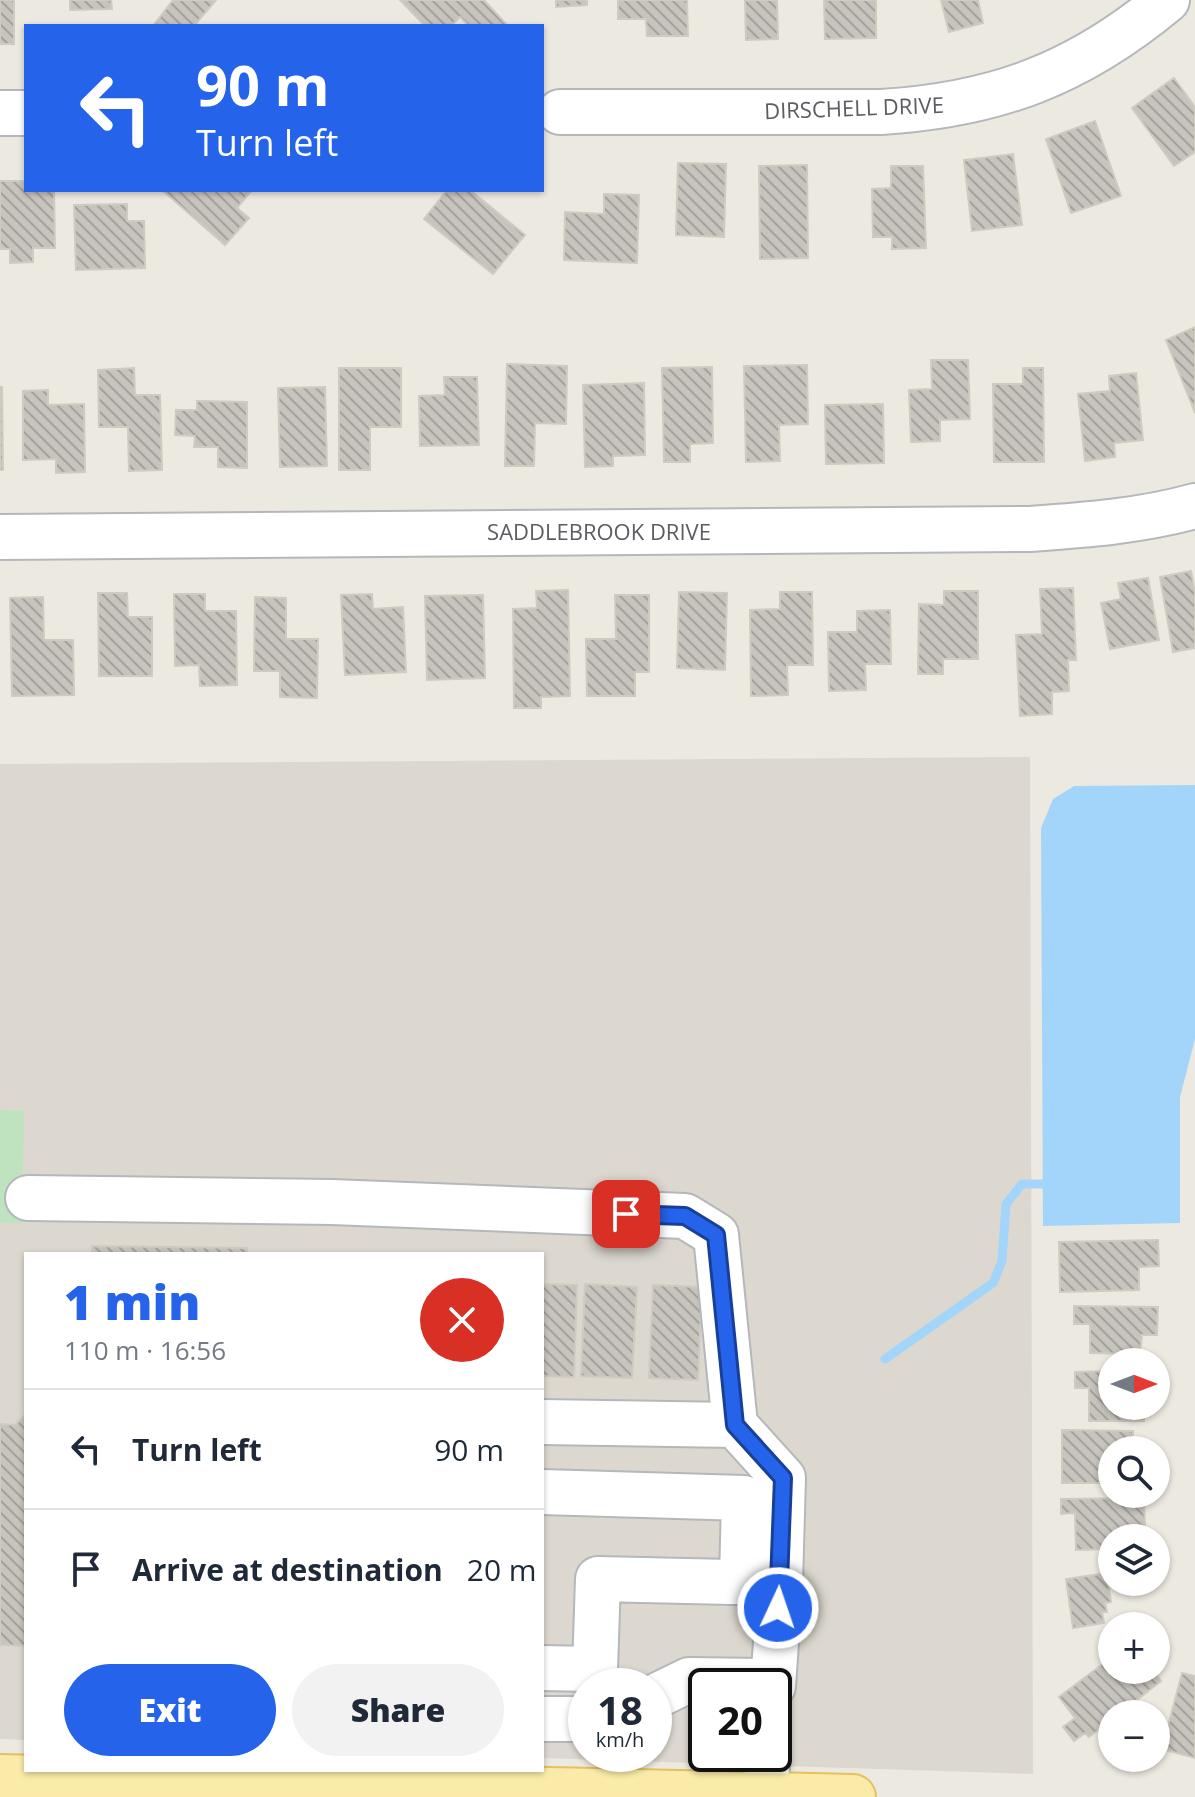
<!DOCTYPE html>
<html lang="en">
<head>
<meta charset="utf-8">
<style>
	:root { --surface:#fff; --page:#f2f2f3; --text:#1f2937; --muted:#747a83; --line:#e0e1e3; --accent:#2563eb }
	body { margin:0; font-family:"Open Sans",sans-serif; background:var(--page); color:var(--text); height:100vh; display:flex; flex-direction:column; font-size:30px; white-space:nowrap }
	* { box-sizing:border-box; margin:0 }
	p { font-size:26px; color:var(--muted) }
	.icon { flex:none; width:44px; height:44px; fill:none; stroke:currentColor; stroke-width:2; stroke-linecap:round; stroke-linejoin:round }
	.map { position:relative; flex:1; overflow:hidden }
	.side { position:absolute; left:24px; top:1252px; width:520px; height:520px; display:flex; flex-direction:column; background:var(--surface); border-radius:0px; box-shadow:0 2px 6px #0004 }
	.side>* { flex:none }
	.guide { position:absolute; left:24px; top:24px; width:520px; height:168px; border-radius:0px; box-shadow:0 2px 6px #0004; background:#2563eb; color:#fff; overflow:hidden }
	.needle { width:52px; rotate:90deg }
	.tools { position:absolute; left:1098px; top:1348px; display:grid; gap:16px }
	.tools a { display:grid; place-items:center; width:72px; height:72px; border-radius:50%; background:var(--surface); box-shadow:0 2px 6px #0004; font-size:40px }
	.speed { position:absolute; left:568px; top:1668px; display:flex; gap:16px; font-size:40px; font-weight:700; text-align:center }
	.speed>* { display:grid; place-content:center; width:104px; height:104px; border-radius:50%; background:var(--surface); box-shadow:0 2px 6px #0004; line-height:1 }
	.speed small { font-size:20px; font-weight:400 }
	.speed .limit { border:4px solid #111; border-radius:12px; background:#fff; color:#111 }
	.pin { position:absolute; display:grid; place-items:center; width:68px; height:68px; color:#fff; margin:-34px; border-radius:16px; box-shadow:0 4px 12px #0006 }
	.me { position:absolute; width:88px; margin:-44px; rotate:3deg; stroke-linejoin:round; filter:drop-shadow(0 0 6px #0008) }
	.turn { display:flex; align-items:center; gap:28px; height:168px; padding:0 40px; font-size:36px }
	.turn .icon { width:104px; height:104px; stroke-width:2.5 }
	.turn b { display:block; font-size:56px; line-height:68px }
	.round { display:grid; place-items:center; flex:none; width:84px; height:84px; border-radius:42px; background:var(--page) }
	.overview { display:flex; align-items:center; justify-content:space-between; height:136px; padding:0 40px }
	h1 { font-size:48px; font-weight:800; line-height:60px; color:var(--accent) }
	.primary-button { display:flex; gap:16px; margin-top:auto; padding:16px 40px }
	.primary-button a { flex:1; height:92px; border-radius:48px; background:var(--accent); color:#fff; font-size:32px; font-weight:800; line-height:92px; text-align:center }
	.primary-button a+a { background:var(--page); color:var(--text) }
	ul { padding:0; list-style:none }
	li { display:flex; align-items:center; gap:24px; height:120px; padding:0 40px; border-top:2px solid var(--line) }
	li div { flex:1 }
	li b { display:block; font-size:30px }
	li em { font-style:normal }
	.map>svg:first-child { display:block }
</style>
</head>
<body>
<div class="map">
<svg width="1195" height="1797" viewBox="0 0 1195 1797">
	<defs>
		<pattern id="building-back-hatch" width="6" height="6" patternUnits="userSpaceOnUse" patternTransform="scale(2)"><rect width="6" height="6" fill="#c7c4be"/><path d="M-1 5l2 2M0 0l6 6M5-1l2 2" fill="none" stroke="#a5a29e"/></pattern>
	</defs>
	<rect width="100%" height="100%" fill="#ece9e1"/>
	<!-- education -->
	<path fill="#dcd8cf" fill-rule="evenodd" d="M1030 757 1033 1774 542 1758V1254H26V1740L0 1739V764ZM586 1686H654V1754H586ZM706 1686H774V1754H706Z"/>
	<!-- pitch -->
	<path fill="#bfe2bf" d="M0 1110 24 1111 22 1223H0Z"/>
	<!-- water -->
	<path fill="#a3d5fa" d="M1195 785V1039L1180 1097V1223L1043 1226 1041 828 1053 799 1074 786Z"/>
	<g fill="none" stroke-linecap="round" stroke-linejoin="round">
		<!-- stream -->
		<path stroke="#a3d5fa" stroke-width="9" d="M885 1359 993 1283 1002 1261 1006 1204 1022 1184H1043"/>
	</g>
	<!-- building -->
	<path fill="url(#building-back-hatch)" stroke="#d0cbc0" stroke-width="2" d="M0 0H14V44H0Z
		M70 0H111L112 9 70 10Z
		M173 0H216L194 26H153Z
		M400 0H484L508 26H469L460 17 451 26H425Z
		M556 0H587V5L556 7Z
		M618 0H687L688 36H647L646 19H618Z
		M745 0H777L778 39 746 40Z
		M824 0H876V38L825 39Z
		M941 0H978L983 23 949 32Z
		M1174 78 1195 107V152L1174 166 1132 108Z
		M1095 121 1121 196 1071 213 1046 139Z
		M1013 154 1022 225 972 231 964 160Z
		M678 163 726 164 724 237 676 235Z
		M807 165 808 258 760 259 759 166Z
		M891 166H923L926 248 892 249V237H873L872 189 891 188Z
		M0 181H26V190H54L55 248H33V262L10 263V249H0Z
		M162 190H252L237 208 249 218 225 245Z
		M447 190H470L525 235 493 274 424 219Z
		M604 194 639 195 637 263 564 260 565 212 604 214Z
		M127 204V221H144L145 268 76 270 74 205Z
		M1195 327V413L1166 340Z
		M931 360H968L970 419 940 420V441L911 442 909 390 932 389Z
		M507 364 567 366 566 424 535 423 534 466H505Z
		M807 365 808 424 779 425 780 461 746 462 744 366Z
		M712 367 713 443 690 444V462H664L662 368Z
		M134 368 135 395H160L162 470 129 471 128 427H99L98 370Z
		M339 368H401V427H370V470H339Z
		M1023 368H1043L1044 462H994L993 384H1023Z
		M1136 373 1143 440 1114 443 1115 457 1085 461 1078 394 1110 391 1109 376Z
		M444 377H477L479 445 420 446 419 396 445 395Z
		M644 383 645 455 613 456V466L585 467 583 385Z
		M0 387H2L3 470H0Z
		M325 387 327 466 280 467 278 388Z
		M48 390V405L84 404 85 472 56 473V459L23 460V391Z
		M197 401 247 402V468L218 467V447H194L195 436 175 435 176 410H197Z
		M883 404 884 463 826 464 825 405Z
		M1191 571 1195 592V648L1173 652 1160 577Z
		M1148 578 1159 640 1110 649 1101 603 1121 599 1118 583Z
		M1073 588 1076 660H1068L1069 691 1052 692V714L1020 716 1016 635 1042 634 1040 589Z
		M568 590 570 696 541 697V708H514L513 609 537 608 536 591Z
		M944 591H978V659H943V674H918L919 604 944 605Z
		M679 592 727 593 725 670 677 668Z
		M780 592H812L813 665H787L788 695 751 696 750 610 780 609Z
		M98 593H127L128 617H152V676H99Z
		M174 594H205V611H236L237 685 200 686 199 665 175 666Z
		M372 594 373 609 403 607 406 672 345 675 341 595Z
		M483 595 485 678 427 680 425 596Z
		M615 595H649V672H635V696H587L586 639H616Z
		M43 597 44 640H73L74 695 12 696 10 598Z
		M255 597 286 598V639H318L317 698 280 697V671H254Z
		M890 610 891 664H865L866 690 829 691 828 632H857V611Z
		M1158 1240 1159 1266 1139 1267V1290L1060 1292 1059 1242Z
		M92 1246 247 1248V1254H92Z
		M542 1284 577 1285 574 1377 542 1376Z
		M585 1284 637 1287 632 1378 581 1376Z
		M653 1285 702 1287 698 1380 649 1378Z
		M1074 1306 1158 1307 1157 1335H1142L1140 1354 1090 1353V1324H1074Z
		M1112 1371V1406H1144V1421H1089V1388H1075V1372Z
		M26 1414V1646L0 1645V1424L15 1425Z
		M1062 1430 1133 1431V1450H1112V1483H1062Z
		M1144 1498 1145 1528H1129V1538H1112V1549L1076 1550 1075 1513 1061 1514V1499Z
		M1107 1573 1111 1602 1105 1603 1107 1612H1102L1104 1623 1073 1628 1066 1579Z
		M1112 1657V1670H1153L1161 1681 1119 1714H1112V1720L1089 1737 1085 1733 1074 1741 1063 1727 1075 1718 1059 1697Z
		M1182 1673 1195 1676V1758L1162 1749Z"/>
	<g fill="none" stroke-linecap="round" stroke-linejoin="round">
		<!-- minor casing -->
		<g stroke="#b4b7bb" stroke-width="48">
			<path id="minor" d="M560 112H881C996 105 1078 74 1167 0
				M0 113H26
				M0 537 1030 529C1086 525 1141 521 1195 506
				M28 1198 332 1202 685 1216 716 1235 735 1425
				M542 1422 735 1425 783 1478 780 1583 773 1686
				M542 1492 744 1498 742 1582
				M542 1668 595 1669 598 1579 780 1583
				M654 1697 689 1680 773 1681
				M542 1719H586
				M765 1794 768 1754"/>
		</g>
		<!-- major casing -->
		<g stroke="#e8c05d" stroke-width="48">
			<path id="major" d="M0 1777 853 1797"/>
		</g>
		<!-- minor -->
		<use href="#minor" stroke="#fff" stroke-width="44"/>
		<!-- major -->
		<use href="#major" stroke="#faeca8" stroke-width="44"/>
	</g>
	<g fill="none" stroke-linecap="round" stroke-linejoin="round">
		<!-- route casing -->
		<g stroke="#184099" stroke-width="20">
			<path id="route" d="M626 1214 685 1216 716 1235 735 1425 783 1478 778 1608"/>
		</g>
		<!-- route -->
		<use href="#route" stroke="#2563eb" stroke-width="14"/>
	</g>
	<g text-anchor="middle" stroke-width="8" stroke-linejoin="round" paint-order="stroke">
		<!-- street labels -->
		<g font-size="22" fill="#5a5d61" stroke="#fff">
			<text transform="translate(854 108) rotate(-2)" y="8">DIRSCHELL DRIVE</text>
			<text x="599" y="540">SADDLEBROOK DRIVE</text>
		</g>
	</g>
</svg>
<div class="tools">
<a><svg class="needle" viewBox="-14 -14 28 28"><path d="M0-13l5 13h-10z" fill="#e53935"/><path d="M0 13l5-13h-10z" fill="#747a83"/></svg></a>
<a><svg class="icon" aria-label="search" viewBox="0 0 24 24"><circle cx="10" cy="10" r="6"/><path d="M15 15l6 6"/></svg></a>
<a><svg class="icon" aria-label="layers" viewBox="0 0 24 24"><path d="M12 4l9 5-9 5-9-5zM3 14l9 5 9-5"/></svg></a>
<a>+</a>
<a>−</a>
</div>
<div class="speed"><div>18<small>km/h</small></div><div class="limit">20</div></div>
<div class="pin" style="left:626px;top:1214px;background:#d93025"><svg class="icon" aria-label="arrive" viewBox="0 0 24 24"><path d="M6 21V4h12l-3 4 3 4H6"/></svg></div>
<svg class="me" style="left:778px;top:1608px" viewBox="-20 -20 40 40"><circle r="17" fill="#2563eb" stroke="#fff" stroke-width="3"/><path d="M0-11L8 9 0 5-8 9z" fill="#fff"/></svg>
<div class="guide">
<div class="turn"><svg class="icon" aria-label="left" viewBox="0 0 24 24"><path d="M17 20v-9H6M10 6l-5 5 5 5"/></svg><div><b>90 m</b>Turn left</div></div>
</div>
<section class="side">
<div class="overview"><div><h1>1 min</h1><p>110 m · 16:56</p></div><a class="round" style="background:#d93025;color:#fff"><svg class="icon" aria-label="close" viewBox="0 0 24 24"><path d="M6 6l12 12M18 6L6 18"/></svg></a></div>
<ul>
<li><svg class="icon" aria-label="left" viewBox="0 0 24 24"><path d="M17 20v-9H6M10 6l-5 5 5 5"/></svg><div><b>Turn left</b></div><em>90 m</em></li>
<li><svg class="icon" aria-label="arrive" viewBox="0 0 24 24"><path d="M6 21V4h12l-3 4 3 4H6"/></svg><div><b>Arrive at destination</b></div><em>20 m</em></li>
</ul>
<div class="primary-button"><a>Exit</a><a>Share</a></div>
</section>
</div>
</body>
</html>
